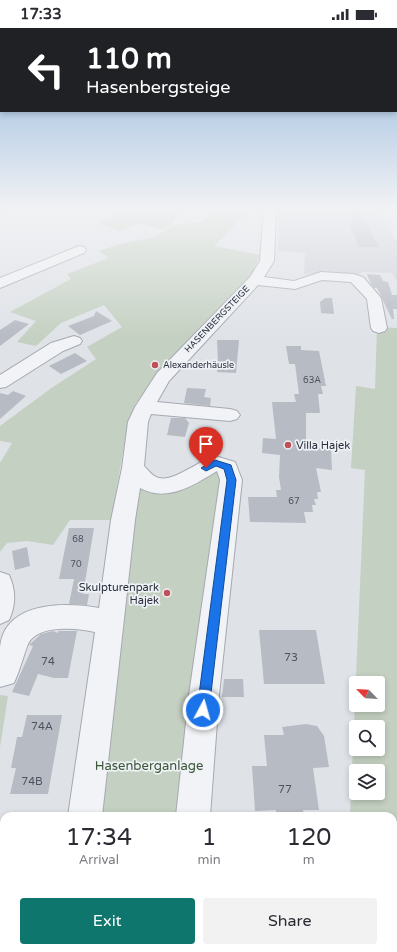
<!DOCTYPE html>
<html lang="en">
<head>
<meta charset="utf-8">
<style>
	:root { --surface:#fff; --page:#f2f2f3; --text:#2b2b33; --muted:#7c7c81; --accent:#0f766e }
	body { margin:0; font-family:"Varela Round",sans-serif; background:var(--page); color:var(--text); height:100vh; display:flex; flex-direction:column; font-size:15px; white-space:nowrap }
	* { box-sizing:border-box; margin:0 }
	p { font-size:13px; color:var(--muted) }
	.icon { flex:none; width:22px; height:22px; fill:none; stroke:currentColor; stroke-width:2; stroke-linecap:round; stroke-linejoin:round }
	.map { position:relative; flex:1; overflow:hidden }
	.sheet { position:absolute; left:0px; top:784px; width:397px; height:140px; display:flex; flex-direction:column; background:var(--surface); border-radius:12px 12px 0 0; box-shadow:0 2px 6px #0003 }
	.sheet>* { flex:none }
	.banner { position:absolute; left:0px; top:0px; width:397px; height:84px; box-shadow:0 2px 6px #0003; background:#202124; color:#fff; overflow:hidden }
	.needle { width:26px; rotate:295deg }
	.fabs { position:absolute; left:349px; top:648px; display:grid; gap:8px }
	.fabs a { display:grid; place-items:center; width:36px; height:36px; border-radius:4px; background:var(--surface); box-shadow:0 2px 6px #0003; font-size:20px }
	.pin { position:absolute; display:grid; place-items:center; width:34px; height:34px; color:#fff; margin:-41px -17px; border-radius:50% 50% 50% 0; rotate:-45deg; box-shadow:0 0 4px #0007 }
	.pin .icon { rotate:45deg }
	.me { position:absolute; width:44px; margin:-22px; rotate:6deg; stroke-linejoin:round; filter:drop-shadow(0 0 3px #0008) }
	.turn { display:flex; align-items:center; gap:14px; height:84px; padding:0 20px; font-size:18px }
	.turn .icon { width:52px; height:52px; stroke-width:2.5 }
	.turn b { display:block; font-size:28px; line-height:34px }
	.eta { display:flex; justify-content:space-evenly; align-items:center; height:68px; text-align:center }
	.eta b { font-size:24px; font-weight:600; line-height:28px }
	.action { display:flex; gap:8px; margin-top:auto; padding:8px 20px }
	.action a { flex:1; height:46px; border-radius:4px; background:var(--accent); color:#fff; font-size:16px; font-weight:600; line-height:46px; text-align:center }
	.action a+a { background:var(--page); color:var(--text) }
	.status { display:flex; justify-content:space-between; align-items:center; height:28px; padding:0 20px; background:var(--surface); direction:ltr }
	.status svg { height:11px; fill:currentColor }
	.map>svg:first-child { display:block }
</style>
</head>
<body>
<div class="status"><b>17:33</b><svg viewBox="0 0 49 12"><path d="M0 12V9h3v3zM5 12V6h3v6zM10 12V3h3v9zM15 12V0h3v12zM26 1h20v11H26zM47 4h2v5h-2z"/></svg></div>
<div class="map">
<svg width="397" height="924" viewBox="0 0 397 924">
	<rect width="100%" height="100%" fill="#dfe2e7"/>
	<!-- built -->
	<path fill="#ced1d9" d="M279 181H373L390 200 394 212H397V254L392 245 363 244 356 247 351 245 304 246 305 225 278 223Z"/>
	<!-- green -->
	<path fill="#c4d0c1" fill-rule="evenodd" d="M119 181H179L172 197 162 202 141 195 119 203 99 195 117 185V182Z
		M222 181H239L238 183 247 185 214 218 260 227 253 244 164 337 136 375 129 390 111 492H70L53 517 27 513 7 515 0 524V435L12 415 0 413V398L50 361 96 331 87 319 122 299 104 277 61 295 36 318 17 314 36 293 10 284 71 251 67 246 109 230 99 223 117 217 154 209 175 197 200 194Z
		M377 299 397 300V802L393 801V788H350L365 442 351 440 356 358 375 361ZM356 655H378V677H356ZM356 699H378V721H356ZM356 743H378V765H356Z
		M226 440 192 788H95L136 446 143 455Z
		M0 667 8 668 0 719Z
		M80 920H175L174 924H80Z"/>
	<!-- building -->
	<path fill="#b7bbc3" d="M350 181H359L379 219H359L350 197H352L350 193H352Z
		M367 246 380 247 383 253 388 254 392 267H397V281H393L394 291H392L377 260H374L371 256Z
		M325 270H332L334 286 321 285 320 274Z
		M96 283 112 293 80 307 68 298 94 288Z
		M15 292 29 296 0 318V302Z
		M217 312H239L236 345 217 344 218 334Z
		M286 318H301V322L319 323 326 358H321L323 366H318L320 385H306V419L331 422 332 442 316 440 321 464H317L318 471H314L316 477H312L313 484H304L306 495 250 494 248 469H277L276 462H281L279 449 280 427 262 425 263 410 276 411 272 374H296L294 366H299L295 336H289Z
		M75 325 87 333 61 346 49 338Z
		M187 360 206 361 204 369 211 370 210 378 184 375Z
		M13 363 26 368 0 391V365L8 367Z
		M171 390H185L189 395 185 409 167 407Z
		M69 500H94L83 566H89L87 577 69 576 74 551H59Z
		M27 519 30 538 15 542 12 523Z
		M259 602H316L325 656H264Z
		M53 603 58 605V603H77L68 650H54L38 646 29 668 12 664 33 618 29 617 41 606Z
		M224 651H243L244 669H222Z
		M27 687H62L48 766H10L16 740H11L14 725 17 709H22Z
		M306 696 317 698 324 708 329 739 313 740 319 782H303L304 788H276V782L255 783 252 738H267L264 707H284L282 699Z"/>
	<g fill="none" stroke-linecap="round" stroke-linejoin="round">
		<!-- minor casing -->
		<g stroke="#a5a9b1" stroke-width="2">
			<path id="minor" d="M0 181H7L0 185Z
				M264 181H276L274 233 264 249 294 253 321 244 353 246 363 249 381 270 387 300 385 303 379 305 373 303 371 300 367 271 351 254 322 252 295 261 258 257 169 353 157 374 230 381 237 383 240 387 237 391 230 393 151 386 148 394 144 438C148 442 153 449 159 450 174 454 200 432 215 428L235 434 242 452 219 667 210 788H176L189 667 220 452 217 443C194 457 167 475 140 460L135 492 102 788H68L95 604C76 600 38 596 28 616 23 629 20 642 14 655L0 659C0 646 0 632 0 619 5 573 65 574 99 580L111 492 122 440 128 394 135 379 157 345 250 249 260 233Z
				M79 218 84 219 86 222 84 225 0 260V250Z
				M74 308 80 310 82 313 80 316 63 323 6 359 0 360V347L51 315Z
				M0 544 9 547C16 562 16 577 9 592L0 596Z
				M47 920H87V924H47Z
				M159 920H199L198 924H158Z"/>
		</g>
		<!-- minor -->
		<use href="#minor" fill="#f2f3f6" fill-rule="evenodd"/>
	</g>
	<!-- sky -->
	<linearGradient id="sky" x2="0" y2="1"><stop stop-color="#8ab1da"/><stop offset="0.58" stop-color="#f1f2f4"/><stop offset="1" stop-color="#f1f2f4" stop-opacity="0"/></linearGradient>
	<rect width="397" height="310" fill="url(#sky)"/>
	<!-- route -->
	<path fill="#1a73e8" stroke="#114b97" d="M215 432 231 437 236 452 209 682 207 687 203 689 198 687 197 682 227 452 224 441 216 438 206 443 201 440Z"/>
	<!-- markers -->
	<g fill="#c05059" stroke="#eef1f5" stroke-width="1.5">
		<circle cx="155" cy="337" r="4"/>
		<circle cx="288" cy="417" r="4"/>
		<circle cx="167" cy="565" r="4"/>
	</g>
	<g text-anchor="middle" stroke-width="3.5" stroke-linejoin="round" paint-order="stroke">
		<!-- far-street labels -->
		<g font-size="9" fill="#2a2f3d" stroke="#eef1f5">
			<text transform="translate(217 291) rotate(-46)" y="3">HASENBERGSTEIGE</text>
		</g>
		<!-- far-poi labels -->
		<g font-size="9" fill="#2a2f3d" stroke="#eef1f5" text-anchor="start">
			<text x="163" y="340">Alexanderhäusle</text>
		</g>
		<!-- number labels -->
		<g font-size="9" fill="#4d525e">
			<text x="312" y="355">63A</text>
			<text x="294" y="476">67</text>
			<text x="78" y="514">68</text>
			<text x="76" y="539">70</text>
		</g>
		<!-- poi labels -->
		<g font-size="11" fill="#2a2f3d" stroke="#eef1f5" text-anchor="start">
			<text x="296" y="421">Villa Hajek</text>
			<text x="159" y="563" text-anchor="end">Skulpturenpark<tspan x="159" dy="13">Hajek</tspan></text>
		</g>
		<!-- near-number labels -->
		<g font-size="11" fill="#4d525e">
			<text x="291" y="633">73</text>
			<text x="48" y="637">74</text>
			<text x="42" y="702">74A</text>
			<text x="32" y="757">74B</text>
			<text x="285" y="765">77</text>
		</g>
		<!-- near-park labels -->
		<g font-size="13" fill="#3c5738" stroke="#eef1f5">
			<text x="149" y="742">Hasenberganlage</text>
		</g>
	</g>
</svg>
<div class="fabs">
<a><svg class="needle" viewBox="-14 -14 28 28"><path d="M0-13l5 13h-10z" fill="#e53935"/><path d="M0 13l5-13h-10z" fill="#7c7c81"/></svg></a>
<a><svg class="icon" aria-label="search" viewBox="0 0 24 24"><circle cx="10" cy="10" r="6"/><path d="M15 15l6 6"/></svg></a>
<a><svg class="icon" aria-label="layers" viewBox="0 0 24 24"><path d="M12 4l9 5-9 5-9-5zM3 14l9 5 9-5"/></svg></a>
</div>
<div class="pin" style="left:206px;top:440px;background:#d93025"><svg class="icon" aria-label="arrive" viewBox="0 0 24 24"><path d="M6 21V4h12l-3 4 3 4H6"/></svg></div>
<svg class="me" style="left:203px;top:682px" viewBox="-20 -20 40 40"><circle r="17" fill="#1a73e8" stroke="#fff" stroke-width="3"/><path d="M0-11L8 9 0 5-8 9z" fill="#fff"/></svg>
<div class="banner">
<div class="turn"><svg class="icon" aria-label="left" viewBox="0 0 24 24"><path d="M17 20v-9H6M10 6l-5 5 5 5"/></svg><div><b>110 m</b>Hasenbergsteige</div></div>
</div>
<section class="sheet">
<div class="eta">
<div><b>17:34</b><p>Arrival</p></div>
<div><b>1</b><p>min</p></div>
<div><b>120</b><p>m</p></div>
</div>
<div class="action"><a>Exit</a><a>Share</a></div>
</section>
</div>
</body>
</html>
